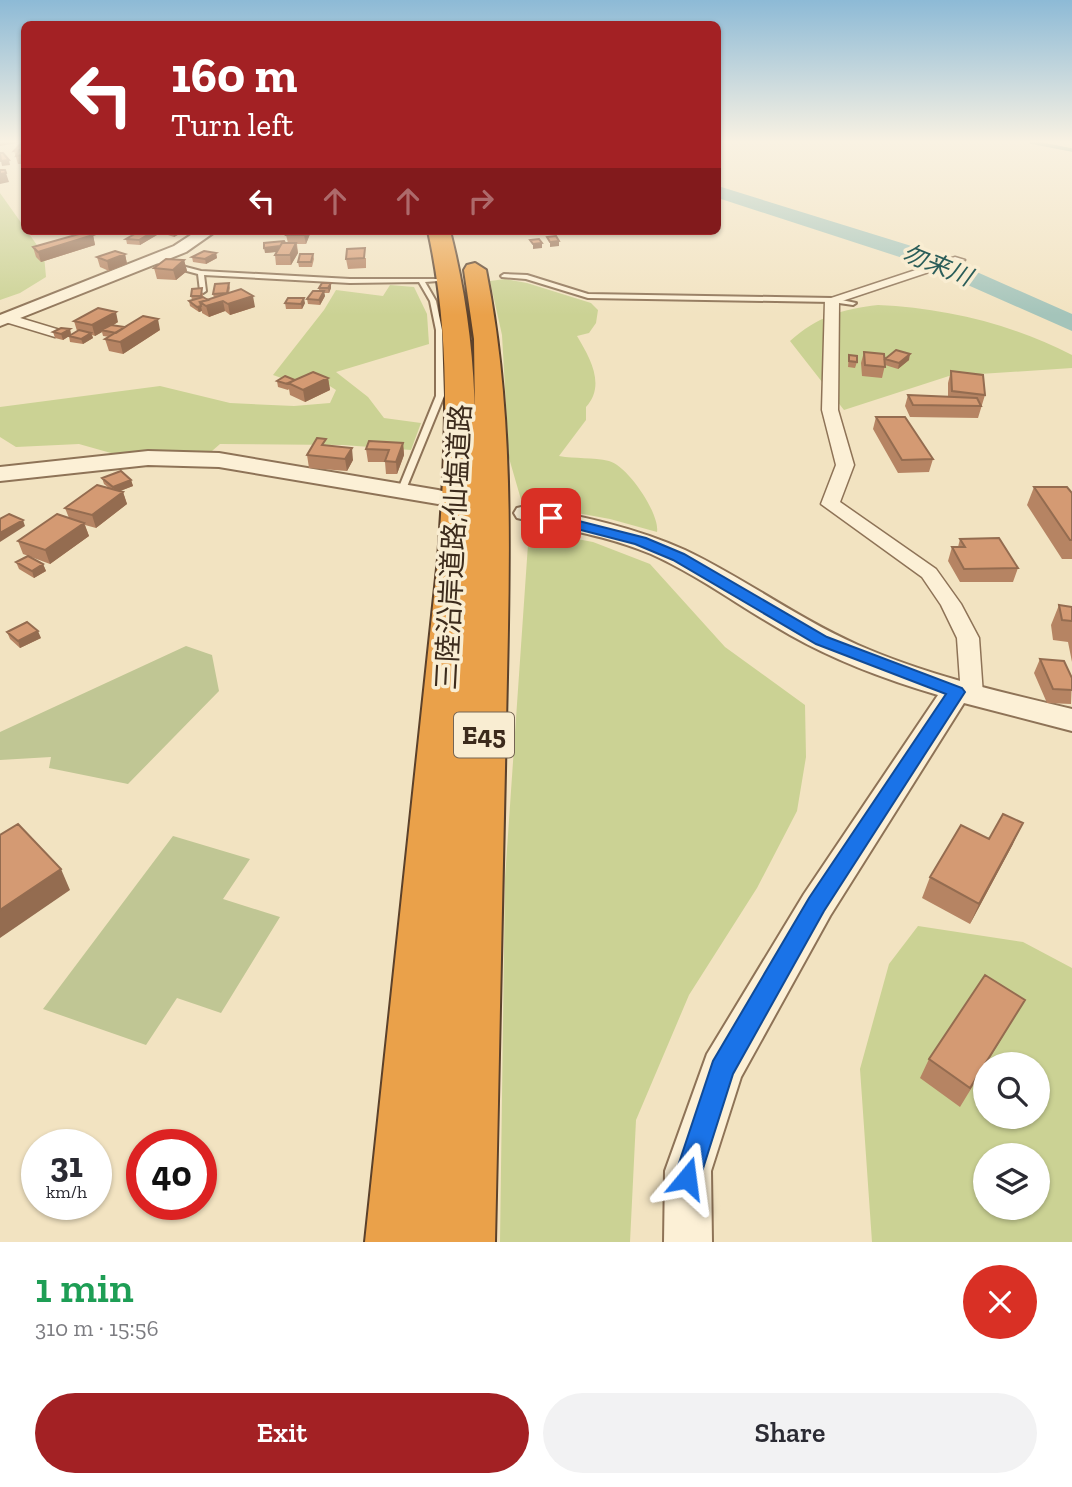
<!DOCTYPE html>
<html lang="en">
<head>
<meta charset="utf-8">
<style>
	:root { --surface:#fff; --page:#f2f2f3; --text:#2b2b33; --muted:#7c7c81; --accent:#a32124 }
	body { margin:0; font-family:"Zilla Slab","Noto Sans JP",serif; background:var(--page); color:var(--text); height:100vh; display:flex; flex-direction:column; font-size:26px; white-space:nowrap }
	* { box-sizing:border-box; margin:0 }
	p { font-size:23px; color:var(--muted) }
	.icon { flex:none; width:38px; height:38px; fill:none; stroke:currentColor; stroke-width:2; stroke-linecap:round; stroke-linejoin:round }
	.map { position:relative; height:1242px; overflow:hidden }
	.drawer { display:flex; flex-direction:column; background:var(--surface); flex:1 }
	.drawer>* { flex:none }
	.banner { position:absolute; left:21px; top:21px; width:700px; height:214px; border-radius:10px; box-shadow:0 2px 5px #0004; background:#a32124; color:#fff; overflow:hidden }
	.tools { position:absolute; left:973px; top:1052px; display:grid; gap:14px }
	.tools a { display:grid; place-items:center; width:77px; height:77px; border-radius:50%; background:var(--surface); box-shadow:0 2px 5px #0004; font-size:35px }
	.speed { position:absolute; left:21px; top:1129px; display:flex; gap:14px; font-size:35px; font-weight:700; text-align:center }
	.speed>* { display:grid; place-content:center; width:91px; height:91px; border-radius:50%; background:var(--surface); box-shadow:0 2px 5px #0004; line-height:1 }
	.speed small { font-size:18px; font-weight:400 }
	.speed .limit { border:10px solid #d22; background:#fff; color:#111 }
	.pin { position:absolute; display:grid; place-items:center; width:60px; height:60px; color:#fff; margin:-30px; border-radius:14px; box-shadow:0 4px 10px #0006 }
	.me { position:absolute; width:77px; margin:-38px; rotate:16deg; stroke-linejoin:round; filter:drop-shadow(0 0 5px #0008) }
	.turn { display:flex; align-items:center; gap:24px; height:147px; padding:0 35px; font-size:32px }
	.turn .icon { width:91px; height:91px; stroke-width:2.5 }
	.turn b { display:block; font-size:49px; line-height:60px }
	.lanes { display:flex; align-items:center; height:66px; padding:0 35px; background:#0003; justify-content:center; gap:35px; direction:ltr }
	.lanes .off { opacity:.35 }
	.round { display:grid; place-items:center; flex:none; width:74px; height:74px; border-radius:37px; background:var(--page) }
	.head { display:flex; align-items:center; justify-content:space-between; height:119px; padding:0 35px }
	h1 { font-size:42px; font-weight:600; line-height:52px; color:#1e9e55 }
	.primary-button { display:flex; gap:14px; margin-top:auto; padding:14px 35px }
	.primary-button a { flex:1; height:80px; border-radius:42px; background:var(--accent); color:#fff; font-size:28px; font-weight:600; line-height:80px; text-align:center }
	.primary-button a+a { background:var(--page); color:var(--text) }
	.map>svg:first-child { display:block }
</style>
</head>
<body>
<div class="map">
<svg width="1072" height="1242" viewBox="0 0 1072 1242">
	<rect width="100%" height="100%" fill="#f2e3c1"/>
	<!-- green -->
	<path fill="#cbd294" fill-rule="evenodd" d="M0 193 44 255 46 277 20 293 0 300Z
		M505 279 527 283 591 303 598 310 596 323 589 333 577 336C590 358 606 385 586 407V420L559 456C575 459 593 457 609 461 628 466 660 514 657 532L610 519 522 503 509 458 502 335 490 281Z
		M390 285 414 287 427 314 429 344 336 372 368 397 384 418 421 423 411 450 343 445 220 444 212 451 118 455 79 444 16 447 0 437V407L160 386 230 403 294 406 330 403 336 390 319 379 301 385 273 375 324 310 336 290 383 296Z
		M878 305C945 308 1012 324 1072 355V368L949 376 844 410 790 341C817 317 842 309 878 305Z
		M529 530 593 542 650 564 725 647 805 705 806 757 797 811 757 888 689 995 636 1120 630 1242H500L505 878Z
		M918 926 1023 942 1072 968V1242H872L860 1069 889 964ZM985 1064H1038V1116H985ZM985 1155H1038V1208H985Z"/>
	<!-- cemetery -->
	<path fill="#c0c694" d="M186 646 212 655 219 691 128 784 49 768 51 757 0 760V732Z
		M173 836 250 859 223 899 280 917 221 1013 177 998 146 1045 43 1009Z"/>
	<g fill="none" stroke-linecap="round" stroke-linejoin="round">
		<!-- stream -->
		<path stroke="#6a9488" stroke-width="3.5" d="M1031 142 1072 150"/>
		<!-- river -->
		<path fill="#a4c4ba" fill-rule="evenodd" d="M718 186 934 253 1072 314V331L918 263 718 198Z"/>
		<!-- service casing -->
		<g stroke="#8e7357" stroke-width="4">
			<path id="service" d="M155 259 201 271 350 279H438V281L425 282 436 301 442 330 444 396 404 494H398L397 492 436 396V330L430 301 419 282 350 283 204 275 206 291 203 293 200 291 198 274 153 262 152 261Z
				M504 274 527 275 588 294 832 298 856 303 853 305 832 302 588 298 526 279 502 277 501 276Z"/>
		</g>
		<!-- minor casing -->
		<g stroke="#8e7357" stroke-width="3">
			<path id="minor" d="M955 257 965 260 839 302 838 410 854 465 840 502 936 569 961 604 979 638 983 695 980 701H964L961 695 957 638 941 605 922 577 821 504 836 465 822 410 825 300Z
				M7 314 60 330 62 333 55 337 2 321 0 318Z"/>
		</g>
		<!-- tertiary casing -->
		<g stroke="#8e7357" stroke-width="4">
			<path id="tertiary" d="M197 231H216L186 252 0 326V315L174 246Z
				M148 451 219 453 438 490 446 492 450 497 446 502 438 504 219 467 148 465 0 481V467Z
				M526 506C580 516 634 527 685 550 744 578 797 618 858 645 926 675 1000 692 1072 709V731L964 703 830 916 741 1077 711 1171 712 1242H664L665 1171 707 1054 804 894 938 695C887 680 836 661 790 635 743 609 700 576 651 554 608 536 563 529 517 518L514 513 517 508Z"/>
		</g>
		<!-- motorway casing -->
		<g stroke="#5b412b" stroke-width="4">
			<path id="motorway" d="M428 231H450C466 293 474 355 475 419L474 339 464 270 467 265 475 263 486 270C516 419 509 572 506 724 502 896 499 1069 495 1242H365L438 559C446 448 452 340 428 231Z"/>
		</g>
		<!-- service -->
		<use href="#service" fill="#fcf0d6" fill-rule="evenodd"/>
		<!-- minor -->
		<use href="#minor" fill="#fcf0d6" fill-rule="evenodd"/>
		<!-- tertiary -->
		<use href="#tertiary" fill="#fcf0d6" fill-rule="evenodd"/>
		<!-- motorway -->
		<use href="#motorway" fill="#eaa14a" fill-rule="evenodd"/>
	</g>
	<!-- wall -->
	<path fill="#b68463" d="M24 143V164H18L14 151Z
		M161 231H185L174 237 162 233Z
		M310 234 306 244H297L298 253 291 265H276L275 255 276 252 265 253 285 243H288L286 235Z
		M93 235 95 245 41 262 36 257 33 247Z
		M157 235 140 245 127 244 126 239Z
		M216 253 217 258 206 264 193 262 192 257Z
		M125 254 127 264 109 271 100 267 97 257Z
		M313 254 314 259 312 267H299L298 262Z
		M366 258V268L348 269 346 259Z
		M184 260 187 271 176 280 157 279 154 268Z
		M229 283 230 288 229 293 255 307 230 315 225 311 209 317 202 313V311L199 312 190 306 189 301 192 300 191 296 203 293V297L208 300 214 298 213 294Z
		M331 283V288L329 293H324L325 296 320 305 308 304 307 299 319 291V288Z
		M285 303H305L302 309H286Z
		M74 321 118 322 113 325 125 327 160 330 123 354 109 351 105 339 110 337 103 336 102 332 95 336 92 335 93 338 83 344 70 342 69 336 63 340 55 338 53 332 70 329 71 335 77 331Z
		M864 352 885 362V359L909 360 898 369 885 365 882 378 862 376 861 363Z
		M849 355 857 362 855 368 848 367Z
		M951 371 985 395 978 418 910 417 905 406 908 395 948 397V383Z
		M328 378 330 390 305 402 290 395 289 389 288 390 278 387 277 381Z
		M876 417 933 459 929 472 898 473 873 429Z
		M403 443 404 455 397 474H386L385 462H368L366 449Z
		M327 446 353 460 347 471 309 468 307 455Z
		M102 478 131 480 133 486 120 491 123 492 127 504 96 528 85 525 89 536 50 564 23 554 18 541 69 518 65 508 109 488 104 484Z
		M1034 487 1072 493V559H1062L1027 505Z
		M960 539 1018 568 1013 582H960L948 561 952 547H958Z
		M16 562 43 564 46 571 34 578 19 569Z
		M1059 605 1072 607V662L1068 642 1053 640 1051 625Z
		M7 632 41 638 20 648 10 639Z
		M1040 659 1072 678 1071 704 1047 703 1034 673Z
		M989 839 1013 844 970 924 922 898 930 877Z
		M1025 1000 960 1107 920 1078 929 1059Z"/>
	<!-- shaded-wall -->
	<path fill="#946c50" d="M0 142H17V143L0 146Z
		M9 160 10 165 2 166 1 161Z
		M6 173 9 182 0 184V174Z
		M154 231H156L157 235 140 245 139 240Z
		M173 231H185L174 237Z
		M306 231H310V234L306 244 304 235Z
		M543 231H558V232L543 234Z
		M93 235 95 245 41 262 38 252Z
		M559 241V246L550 247V242Z
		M296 243 298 253 291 265 290 255Z
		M542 243V248L533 249V244Z
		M285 246 286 251 265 253 264 248Z
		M216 253 217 258 206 264 205 259Z
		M125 254 127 264 109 271 107 261Z
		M184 260 187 271 176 280 173 270Z
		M331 283V288L329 293 328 288Z
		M324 291 325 296 320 305 319 300Z
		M253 296 255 307 230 315 228 304Z
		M304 298 305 303 302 309 301 304Z
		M223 301 225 311 209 317 206 306Z
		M201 306 202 311 199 312 197 307Z
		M116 312 118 322 104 331 101 330 102 332 95 336 92 325Z
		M158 319 160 330 123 354 120 342Z
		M70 329 71 335 63 340 61 334Z
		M91 333 93 338 83 344 81 339Z
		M910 354 909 360 898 369 899 363Z
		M328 378 330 390 305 402 303 390Z
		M403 443 404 455 397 474 396 462Z
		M352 448 353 460 347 471 345 459Z
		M131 480 133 486 115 493 113 487Z
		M123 492 127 504 96 528 92 515Z
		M23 520 25 526 0 542V533Z
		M84 523 89 536 50 564 45 550Z
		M43 564 46 571 34 578 32 571Z
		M38 631 41 638 20 648 18 641Z
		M1023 823 1013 844 970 924 979 904Z
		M61 869 70 890 0 938V910Z"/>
	<!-- building -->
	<path fill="#d49a73" stroke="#946c50" stroke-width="2" d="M21 143H24V155L16 156 19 150 14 151Z
		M0 153H3L9 160 1 161Z
		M0 170H5L6 173 0 174Z
		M140 231H154L139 240 126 239Z
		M288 231H306L304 235H286Z
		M86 232 93 235 38 252 33 247Z
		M556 236 559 241 550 242 547 237Z
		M539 239 542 243 533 244 530 240Z
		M284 241 285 243H282L280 246 264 248V243Z
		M282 243H296L290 255H275Z
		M365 248 364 258 346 259 347 249Z
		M115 251 125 254 107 261 97 257Z
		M204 251 216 253 205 259 192 257Z
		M300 254H313L311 262H298Z
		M166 259 184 260 173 270 154 268Z
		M229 283 227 293 213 294 215 284Z
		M322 283H331L328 288H319Z
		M202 288 201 296H191L192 289Z
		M241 289 253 296 228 304 223 301 206 306 200 302Z
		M313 291H324L319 300 307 299Z
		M203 297 208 300 200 302 201 306 197 307 189 301Z
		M288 298H304L301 304 285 303Z
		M98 308 116 312 92 325 74 321Z
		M143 316 158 319 120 342 105 339Z
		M111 325 125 327 116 333 101 330Z
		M61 328 70 329 61 334 53 332Z
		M79 330 91 333 81 339 69 336Z
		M896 350 910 354 899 363 885 359Z
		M864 352 884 354 885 367 865 365Z
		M849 355 857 356V362L849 361Z
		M951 371 983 375 985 395 952 391Z
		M313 372 328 378 303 390 288 383Z
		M285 376 295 380 287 384 277 381Z
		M908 395 977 398 981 406 913 405Z
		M876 417H905L933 459 902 460Z
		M317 438 326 439 322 445 352 448 345 459 307 455Z
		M369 441 403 443 396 462 385 461 389 450 366 449Z
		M121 471 131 480 113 487 102 478Z
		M97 485 123 492 92 515 65 508Z
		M1034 487H1067L1072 493V540H1070Z
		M9 514 23 520 0 533V519Z
		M57 514 84 523 45 550 18 541Z
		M999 538 1018 568 964 569 952 547H965L960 539Z
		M28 556 43 564 32 571 16 562Z
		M1059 605 1072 607V621L1062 620Z
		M27 622 38 631 18 641 7 632Z
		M1040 659 1064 661 1072 678V690L1053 689Z
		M1003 814 1023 823 979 904 930 877 961 825 989 839Z
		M18 824 61 869 0 910V835Z
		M985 975 1025 1000 970 1088 929 1059Z"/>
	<!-- sky -->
	<linearGradient id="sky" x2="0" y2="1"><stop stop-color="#8dbad6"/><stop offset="0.45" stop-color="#f9f2e3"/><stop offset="1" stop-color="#f9f2e3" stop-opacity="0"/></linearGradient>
	<rect width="1072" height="315" fill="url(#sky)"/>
	<!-- route -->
	<path fill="#1a73e8" stroke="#114b97" stroke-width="2" d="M551 514 646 538 684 554 827 637 962 688 965 692 824 911 733 1074 700 1178 697 1187 687 1191 678 1187 674 1178 713 1061 809 898 946 694 816 644 673 560 635 544 546 521V515Z"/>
	<g text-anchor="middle" stroke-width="7" stroke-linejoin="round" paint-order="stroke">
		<!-- far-water labels -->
		<g font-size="24" font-style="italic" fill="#2a5d59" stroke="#f9edd2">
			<text transform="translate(937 265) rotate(22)" y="8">勿来川</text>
		</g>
		<!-- shield labels -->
		<rect fill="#f9edd2" stroke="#756553" stroke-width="2" x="454" y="712.5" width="60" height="45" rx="5"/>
		<g font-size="26" font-weight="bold" fill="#3c2b1c">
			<text x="484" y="744">E45</text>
		</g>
		<!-- street labels -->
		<g font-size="28" fill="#3c2b1c" stroke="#f9edd2">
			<text transform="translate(453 547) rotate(-87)" y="10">三陸沿岸道路;仙塩道路</text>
		</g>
	</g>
</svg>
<div class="tools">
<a><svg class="icon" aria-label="search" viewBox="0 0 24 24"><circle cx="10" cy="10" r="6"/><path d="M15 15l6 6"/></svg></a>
<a><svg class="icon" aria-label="layers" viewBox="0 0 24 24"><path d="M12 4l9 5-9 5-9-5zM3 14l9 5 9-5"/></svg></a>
</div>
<div class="speed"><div>31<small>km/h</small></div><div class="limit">40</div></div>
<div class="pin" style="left:551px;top:518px;background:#d93025"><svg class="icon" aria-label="arrive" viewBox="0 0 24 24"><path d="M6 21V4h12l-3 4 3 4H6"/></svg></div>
<svg class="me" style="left:687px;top:1178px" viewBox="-20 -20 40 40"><path d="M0-17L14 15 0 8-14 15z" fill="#1a73e8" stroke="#fff" stroke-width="4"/></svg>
<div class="banner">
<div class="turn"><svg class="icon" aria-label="left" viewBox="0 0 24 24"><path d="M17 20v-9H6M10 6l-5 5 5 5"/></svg><div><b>160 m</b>Turn left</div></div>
<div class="lanes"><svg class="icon" aria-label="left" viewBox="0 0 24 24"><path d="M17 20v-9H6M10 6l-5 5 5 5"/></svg><svg class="icon off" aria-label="ahead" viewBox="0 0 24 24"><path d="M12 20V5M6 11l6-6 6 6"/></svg><svg class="icon off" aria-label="ahead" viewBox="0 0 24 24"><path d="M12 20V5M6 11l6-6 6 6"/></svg><svg class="icon off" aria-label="right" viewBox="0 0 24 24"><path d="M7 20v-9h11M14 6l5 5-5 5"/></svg></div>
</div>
</div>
<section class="drawer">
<div class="head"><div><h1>1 min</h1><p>310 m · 15:56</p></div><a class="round" style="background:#d93025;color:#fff"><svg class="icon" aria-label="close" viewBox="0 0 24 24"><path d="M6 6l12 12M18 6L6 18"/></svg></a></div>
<div class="primary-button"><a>Exit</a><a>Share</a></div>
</section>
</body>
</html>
